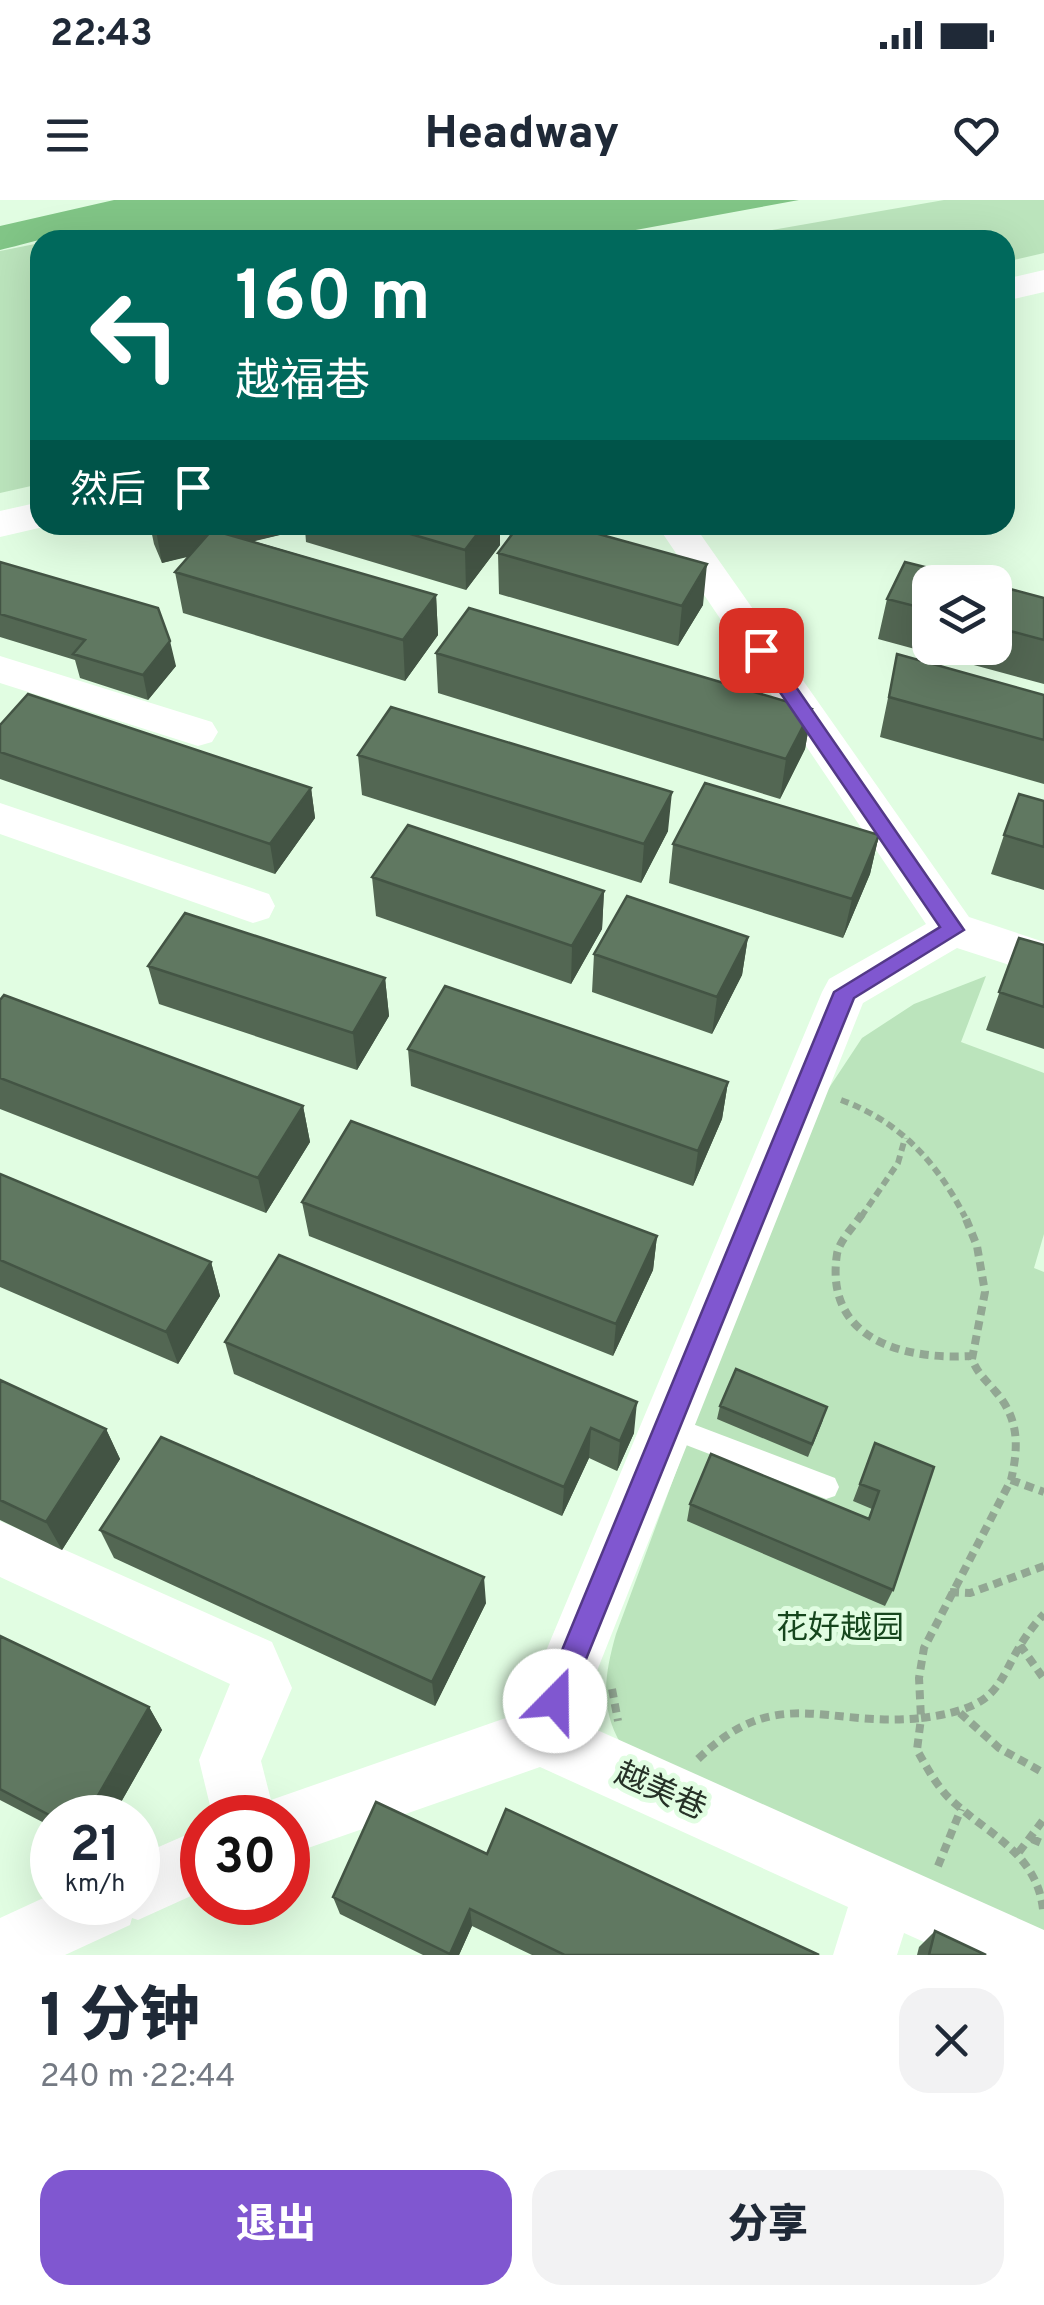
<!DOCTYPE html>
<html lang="zh">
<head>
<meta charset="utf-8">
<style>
	:root { --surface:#fff; --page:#f2f2f3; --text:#1f2937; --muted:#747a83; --accent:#8057d0 }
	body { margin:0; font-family:Overpass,"Noto Sans SC",sans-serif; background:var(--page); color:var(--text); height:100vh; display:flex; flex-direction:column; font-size:38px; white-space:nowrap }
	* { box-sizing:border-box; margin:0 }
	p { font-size:32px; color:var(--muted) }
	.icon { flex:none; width:55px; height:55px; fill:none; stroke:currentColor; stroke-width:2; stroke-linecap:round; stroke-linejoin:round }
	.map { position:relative; height:1755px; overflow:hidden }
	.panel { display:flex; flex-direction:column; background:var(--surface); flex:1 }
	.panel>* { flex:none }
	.guide { position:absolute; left:30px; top:30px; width:985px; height:305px; border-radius:30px; box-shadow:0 10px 40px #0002; background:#00695c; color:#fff; overflow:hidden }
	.tools { position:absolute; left:912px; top:365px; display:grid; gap:20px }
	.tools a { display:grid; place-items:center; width:100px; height:100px; border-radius:20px; background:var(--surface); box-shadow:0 10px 40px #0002; font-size:50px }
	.speed { position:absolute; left:30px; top:1595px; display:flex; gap:20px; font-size:50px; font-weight:700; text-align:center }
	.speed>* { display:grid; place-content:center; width:130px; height:130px; border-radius:50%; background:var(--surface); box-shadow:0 10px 40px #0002; line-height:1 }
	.speed small { font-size:25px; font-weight:400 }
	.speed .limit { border:15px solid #d22; background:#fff; color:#111 }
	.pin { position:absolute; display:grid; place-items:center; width:85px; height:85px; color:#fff; margin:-42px; border-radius:20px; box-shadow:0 5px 15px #0006 }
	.me { position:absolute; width:110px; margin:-55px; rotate:22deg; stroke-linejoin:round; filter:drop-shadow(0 0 8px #0008) }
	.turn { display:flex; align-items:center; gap:35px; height:210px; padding:0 40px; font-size:45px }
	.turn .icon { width:130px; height:130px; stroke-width:2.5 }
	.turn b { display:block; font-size:70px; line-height:85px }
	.then { display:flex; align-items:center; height:95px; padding:0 40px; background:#0003; gap:20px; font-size:38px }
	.round { display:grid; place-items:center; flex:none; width:105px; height:105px; border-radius:30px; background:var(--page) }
	.headline { display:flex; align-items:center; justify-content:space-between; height:170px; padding:0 40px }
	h1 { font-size:60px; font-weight:800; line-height:75px }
	.button { display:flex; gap:20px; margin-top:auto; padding:20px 40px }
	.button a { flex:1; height:115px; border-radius:30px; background:var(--accent); color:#fff; font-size:40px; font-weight:800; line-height:115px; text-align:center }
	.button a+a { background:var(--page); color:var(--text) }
	.status { display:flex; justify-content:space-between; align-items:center; height:70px; padding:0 50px; background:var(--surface); direction:ltr }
	.status svg { height:28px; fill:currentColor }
	header { display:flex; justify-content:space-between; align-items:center; height:130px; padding:0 40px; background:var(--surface); font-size:45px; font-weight:800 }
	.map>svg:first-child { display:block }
</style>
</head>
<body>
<div class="status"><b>22:43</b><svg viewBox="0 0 49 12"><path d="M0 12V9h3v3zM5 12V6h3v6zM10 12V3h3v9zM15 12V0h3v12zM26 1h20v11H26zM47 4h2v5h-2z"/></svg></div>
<header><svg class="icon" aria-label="menu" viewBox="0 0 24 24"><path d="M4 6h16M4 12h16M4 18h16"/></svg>Headway<svg class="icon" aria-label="heart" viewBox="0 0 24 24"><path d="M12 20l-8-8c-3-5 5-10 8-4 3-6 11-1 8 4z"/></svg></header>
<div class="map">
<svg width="1044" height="1755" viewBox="0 0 1044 1755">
	<rect width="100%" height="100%" fill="#e1fde2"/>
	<!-- green -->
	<path fill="#bbe4bc" d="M944 0H1044V53L1005 62V40H714Z
		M40 43V284L0 293V51Z
		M986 776 961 842 1044 873V1034L1034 1068 1044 1072V1745L621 1544C599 1507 605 1473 616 1434L747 1080 825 894 862 838 914 804Z"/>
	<!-- water -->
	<path fill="#81c586" d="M114 0H799L581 40H129C94 20 36 42 0 50V26Z"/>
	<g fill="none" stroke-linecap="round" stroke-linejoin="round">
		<!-- path-far1 -->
		<path stroke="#92a793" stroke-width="6" stroke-dasharray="8 5" stroke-linecap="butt" d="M841 900C899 921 937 962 965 1017
			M861 1017 898 963 905 938"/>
		<!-- path -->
		<path stroke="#92a793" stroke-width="8" stroke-dasharray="9 6" stroke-linecap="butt" d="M862 1014C855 1025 839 1041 837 1054 824 1140 904 1160 971 1156
			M1011 1280 1044 1292
			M950 1392 970 1393 1044 1366
			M1020 1445 1044 1479
			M612 1489 618 1521
			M960 1513 999 1548 1044 1573
			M698 1559C778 1482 825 1528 921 1518L919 1478 924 1448 1011 1280C1019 1246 1019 1218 995 1191 986 1180 977 1173 972 1159L985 1092 977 1046 964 1014
			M1032 1639 1044 1644
			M1019 1652 1044 1619
			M938 1666 961 1609
			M1043 1709C1036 1651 986 1634 948 1597 935 1583 926 1566 917 1550L921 1518C1019 1506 990 1472 1044 1414"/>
		<!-- service -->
		<path fill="#fff" fill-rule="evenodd" d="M669 1215 835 1278 839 1287 835 1296 826 1299 660 1235 656 1227 660 1219Z"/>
		<!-- minor -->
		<path fill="#fff" fill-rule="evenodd" d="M657 325H694L969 717 1044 742V776L957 748 863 803 577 1521 1044 1730V1755H953L904 1733 897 1755H833L848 1707 540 1567 288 1655V1618H213L199 1560 230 1484 0 1377V1321L272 1442 292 1488 261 1561 271 1600 520 1513 822 792 829 779 926 724Z
			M0 456 212 522 218 532 212 542 198 546 0 483Z
			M0 603 269 694 275 706 269 718 253 723 0 634Z
			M202 1628V1691L138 1720 132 1718 130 1725 65 1755H0V1718L52 1694V1702H138V1656Z"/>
		<!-- tertiary -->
		<path fill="#fff" fill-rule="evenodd" d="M1044 70V92L1005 101V79Z
			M40 302V325H52L0 337V311Z"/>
	</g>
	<!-- wall -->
	<path fill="#536753" d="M150 325H500V345L466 390 306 342 305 329 253 341 436 395 438 435 405 481 183 413 175 372 188 356 162 363 154 344Z
		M571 325H606L600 333Z
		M498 353 703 405 678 446 499 394Z
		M0 362 176 466 148 500 80 478 75 460 0 437Z
		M930 382V448H995V385L1044 398V484L878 439 887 399Z
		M436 453 812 509 805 549 780 599 438 493Z
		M897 454 1044 495V584L880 537Z
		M0 525 311 588 315 618 275 674 0 579Z
		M358 555 668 631 641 683 362 595Z
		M1044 601V690L991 674 1004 635Z
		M879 635 870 674 843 738 669 683 673 644Z
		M372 677 604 691 602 729 571 784 376 716Z
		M748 737 742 775 712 834 592 792 594 754Z
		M1019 738 1044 745V849L986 830Z
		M148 766 385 778 389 816 357 870 159 804Z
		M0 800 303 906 310 942 266 1013 0 909Z
		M408 849 728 882 722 919 693 986 411 886Z
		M0 974 211 1062 220 1096 178 1164 0 1087Z
		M302 1002 657 1036 653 1070 613 1156 309 1036Z
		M225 1142 634 1233 617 1271 589 1258 562 1316 234 1174Z
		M0 1180 106 1229 120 1259 62 1350 0 1320Z
		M720 1206 823 1220 808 1257 717 1219Z
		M875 1243 893 1390 885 1406 687 1321 690 1304 868 1319 872 1309 853 1301Z
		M100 1330 486 1403 435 1506 114 1358Z
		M0 1436 149 1507 162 1530 112 1618H52V1627L0 1600Z
		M487 1654 819 1755H532L472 1726 459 1755H423L340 1714 333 1697Z
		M935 1731 986 1755H917L919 1747Z"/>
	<!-- shaded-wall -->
	<path fill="#435444" d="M155 325H304L305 329 162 363Z
		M484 325H500V345L466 390 465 350Z
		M707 364 703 405 678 446 682 406Z
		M436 395 438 435 405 481 403 440Z
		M170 441 176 466 148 500 143 475Z
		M812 509 805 549 780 599 786 559Z
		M311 588 315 618 275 674 270 644Z
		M672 592 668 631 641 683 644 644Z
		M879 635 870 674 843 738 852 699Z
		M604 691 602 729 571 784 572 746Z
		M748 737 742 775 712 834 717 797Z
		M385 778 389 816 357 870 353 833Z
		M728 882 722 919 693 986 698 951Z
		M303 906 310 942 266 1013 258 978Z
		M657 1036 653 1070 613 1156 616 1124Z
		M211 1062 220 1096 178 1164 166 1132Z
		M637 1202 634 1233 617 1271 620 1241Z
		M591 1228 589 1258 562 1316 564 1287Z
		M106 1229 120 1259 62 1350 46 1322Z
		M484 1377 486 1403 435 1506 432 1482Z
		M149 1507 162 1530 112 1618H85Z
		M470 1709 472 1726 459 1755H450Z"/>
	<!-- building -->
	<path fill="#607861" stroke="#435444" stroke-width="2.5" d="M380 325H484L465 350Z
		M519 325H566L707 364 682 406 498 353Z
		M212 330 436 395 403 440 175 372Z
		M0 362 158 408 170 441 143 475 73 454 85 440 0 414Z
		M905 362 984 382H930V410L887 399Z
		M995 385 1044 398V440L995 427Z
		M469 408 812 509 786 559 436 453Z
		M897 454 1044 495V540L889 497Z
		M28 494 311 588 270 644 0 552V525Z
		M391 507 672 592 644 644 358 555Z
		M705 583 879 635 852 699 673 644Z
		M1019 594 1044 601V647L1004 635Z
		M408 625 604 691 572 746 372 677Z
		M627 696 748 737 717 797 594 754Z
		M185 713 385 778 353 833 148 766Z
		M1019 738 1044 745V807L999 792Z
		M445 786 728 882 698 951 408 849Z
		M4 795 303 906 258 978 0 878V800Z
		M351 921 657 1036 616 1124 302 1002Z
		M0 974 211 1062 166 1132 0 1060Z
		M279 1055 637 1202 620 1241 591 1228 564 1287 225 1142Z
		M736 1169 827 1207 812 1244 720 1206Z
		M0 1180 106 1229 46 1322 0 1300Z
		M161 1237 484 1377 432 1482 100 1330Z
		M875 1243 934 1267 893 1390 690 1304 711 1254 869 1319 879 1291 860 1284Z
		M0 1436 149 1507 85 1618H55L0 1589Z
		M376 1602 487 1654 506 1609 819 1755H565L470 1709 450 1754 333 1697Z
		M935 1731 986 1755H929Z"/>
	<!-- route -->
	<path fill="#8057d0" stroke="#533987" stroke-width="2.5" d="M761 443 767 445 964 730 854 798 565 1511 555 1516 545 1511 541 1501 834 792 940 727 754 454V445Z"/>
	<g text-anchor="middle" stroke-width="10" stroke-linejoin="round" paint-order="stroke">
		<!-- near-park labels -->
		<g font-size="32" fill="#16461d" stroke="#e1fde2">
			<text x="840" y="1438">花好越园</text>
		</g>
		<!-- near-street labels -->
		<g font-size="32" fill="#263127" stroke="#e1fde2">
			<text transform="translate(661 1590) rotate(24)" y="11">越美巷</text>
		</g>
	</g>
</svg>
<div class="tools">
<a><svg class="icon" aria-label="layers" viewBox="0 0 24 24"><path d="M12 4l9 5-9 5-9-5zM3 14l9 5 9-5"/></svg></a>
</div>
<div class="speed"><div>21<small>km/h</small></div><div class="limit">30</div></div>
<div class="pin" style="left:761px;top:450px;background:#d93025"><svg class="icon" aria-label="arrive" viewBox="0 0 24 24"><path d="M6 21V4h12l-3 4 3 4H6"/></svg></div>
<svg class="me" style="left:555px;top:1501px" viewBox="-20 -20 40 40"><circle r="19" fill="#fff"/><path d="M0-13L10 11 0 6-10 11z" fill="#8057d0"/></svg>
<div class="guide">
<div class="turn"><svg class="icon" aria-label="left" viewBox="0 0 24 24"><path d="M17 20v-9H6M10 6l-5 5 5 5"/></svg><div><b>160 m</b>越福巷</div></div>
<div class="then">然后<svg class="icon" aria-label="arrive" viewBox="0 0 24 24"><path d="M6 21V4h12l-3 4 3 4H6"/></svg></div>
</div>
</div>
<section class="panel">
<div class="headline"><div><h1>1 分钟</h1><p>240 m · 22:44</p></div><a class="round"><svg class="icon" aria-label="close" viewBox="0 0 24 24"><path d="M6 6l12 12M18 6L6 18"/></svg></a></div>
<div class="button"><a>退出</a><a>分享</a></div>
</section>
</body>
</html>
